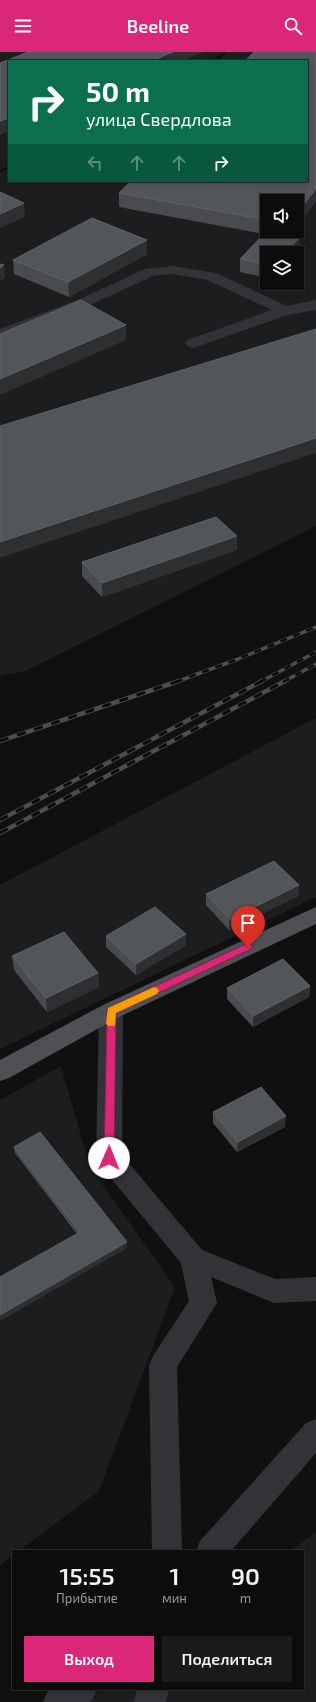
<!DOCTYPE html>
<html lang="ru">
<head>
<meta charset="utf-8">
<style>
	:root { --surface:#0c0c0d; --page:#1a1a1b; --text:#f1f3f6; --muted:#9a9b9d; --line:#2c2c2e; --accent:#db2777 }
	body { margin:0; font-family:"Exo 2",sans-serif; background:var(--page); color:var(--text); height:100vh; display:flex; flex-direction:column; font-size:15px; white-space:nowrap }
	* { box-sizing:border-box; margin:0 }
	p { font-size:13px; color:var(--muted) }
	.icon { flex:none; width:22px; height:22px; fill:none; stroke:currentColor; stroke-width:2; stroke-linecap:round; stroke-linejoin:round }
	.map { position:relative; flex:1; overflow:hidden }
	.drawer { position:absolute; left:12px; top:1498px; width:292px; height:140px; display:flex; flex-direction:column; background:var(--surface); border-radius:0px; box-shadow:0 2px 6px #0003,0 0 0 1px var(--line) }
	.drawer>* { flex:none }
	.top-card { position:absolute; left:8px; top:8px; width:300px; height:122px; border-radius:0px; box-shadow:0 2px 6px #0003,0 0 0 1px var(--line); background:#0b6e4f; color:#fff; overflow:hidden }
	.fabs { position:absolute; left:260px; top:142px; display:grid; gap:8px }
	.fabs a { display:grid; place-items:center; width:44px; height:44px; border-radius:0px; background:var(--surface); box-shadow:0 2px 6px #0003,0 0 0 1px var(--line); font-size:20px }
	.pin { position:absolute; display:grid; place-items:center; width:34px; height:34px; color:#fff; margin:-41px -17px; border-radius:50% 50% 50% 0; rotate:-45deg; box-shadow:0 0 4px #0007 }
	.pin .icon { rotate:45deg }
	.me { position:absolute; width:44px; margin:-22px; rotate:1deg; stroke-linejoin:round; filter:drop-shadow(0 0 3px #0008) }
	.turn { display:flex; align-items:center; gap:14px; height:84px; padding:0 12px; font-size:18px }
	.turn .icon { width:52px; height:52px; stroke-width:2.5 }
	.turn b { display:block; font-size:28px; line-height:34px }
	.lanes { display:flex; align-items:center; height:38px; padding:0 12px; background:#0003; justify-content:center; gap:20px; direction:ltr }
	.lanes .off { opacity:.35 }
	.eta { display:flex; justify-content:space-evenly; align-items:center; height:68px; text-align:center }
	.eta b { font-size:24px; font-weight:600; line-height:28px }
	.primary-button { display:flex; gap:8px; margin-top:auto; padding:8px 12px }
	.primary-button a { flex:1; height:46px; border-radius:0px; background:var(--accent); color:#fff; font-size:16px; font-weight:600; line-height:46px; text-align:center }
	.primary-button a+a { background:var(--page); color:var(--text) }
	header { display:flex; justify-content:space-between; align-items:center; height:52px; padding:0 12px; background:var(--accent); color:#fff; font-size:18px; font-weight:600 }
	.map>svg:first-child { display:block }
</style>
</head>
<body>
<header><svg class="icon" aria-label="menu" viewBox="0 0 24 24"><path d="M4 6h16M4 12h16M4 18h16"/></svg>Beeline<svg class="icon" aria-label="search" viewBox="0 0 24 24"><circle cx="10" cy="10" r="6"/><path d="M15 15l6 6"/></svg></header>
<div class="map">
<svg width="316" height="1650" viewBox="0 0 316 1650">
	<rect width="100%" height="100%" fill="#101011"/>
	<!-- built -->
	<path fill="#1c1d1e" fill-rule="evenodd" d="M0 0H222L213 9H9V114L0 118Z
		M227 0H316V474L25 619 0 624V120L9 116V129H307V9H218ZM267 149H297V179H267ZM267 201H297V231H267Z
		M316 666V845L0 997V833Z
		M61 1014 90 1115 175 1235 99 1439 19 1499H13V1503L0 1513V1048Z
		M316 1480V1650H83L101 1637H303V1499H290Z"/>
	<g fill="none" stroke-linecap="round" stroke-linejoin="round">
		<!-- minor -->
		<path fill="#323336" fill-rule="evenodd" d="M173 214 216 221 287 254 316 248V258L288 263 193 296 187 294 185 291 187 288 272 258 207 228 173 222 153 224 90 253 0 287V277L80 247 145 217Z
			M111 950 119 953 123 959 122 1103 202 1198 275 1227 316 1225V1249L274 1251 211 1225 217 1251 177 1315 182 1499H152L149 1313 153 1304 189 1249 181 1211 100 1113 96 1106 99 959 103 953Z
			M316 1367V1401L231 1499H196L200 1489 306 1371Z
			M51 1637H97L92 1648 89 1650H43L48 1639Z
			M137 1637H169L166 1650H134Z"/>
		<!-- major -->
		<path fill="#4e5055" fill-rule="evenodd" d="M316 855V872L119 965 9 1026 0 1029V1008L103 953Z"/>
		<!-- rail-far1 casing -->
		<g stroke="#4b4d51" stroke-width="3.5">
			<path id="rail-far1" d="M176 630 238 607 316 575
				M260 630 316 600
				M283 630 316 612"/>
		</g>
		<!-- rail casing -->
		<g stroke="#4b4d51" stroke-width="4.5">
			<path id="rail" d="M0 689 179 629
				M0 768 262 629
				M0 781 285 629"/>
		</g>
		<!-- rail-far1 -->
		<use href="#rail-far1" stroke="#0b0b0c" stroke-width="2.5" stroke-dasharray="7" stroke-linecap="butt"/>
		<!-- rail -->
		<use href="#rail" stroke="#0b0b0c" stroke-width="3" stroke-dasharray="9" stroke-linecap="butt"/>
	</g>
	<!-- wall -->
	<path fill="#494b4e" d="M119 141 267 149V179H293L290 183 300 185 299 197 296 201H267V226L240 220V207L264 182 119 155Z
		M147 188V202L69 245 14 222 13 208Z
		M237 498 102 545 82 524V510Z
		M299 833 298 844 229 878 206 853V842Z
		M106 884 186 893 136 923 106 895Z
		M12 904 98 921 99 935 47 960 14 918Z
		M310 934 309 945 253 975 227 947V936Z
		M213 1060 285 1075 237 1100 213 1071Z
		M14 1095 127 1196 77 1182 15 1101Z"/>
	<!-- shaded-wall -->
	<path fill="#2e2f31" d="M173 0H204L182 9H151Z
		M9 66V79L0 83V69Z
		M316 137V150L297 174V161Z
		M24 151 25 165 0 176V162Z
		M288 179H293L288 186Z
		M300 185 299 197 296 201H285Z
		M147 188V202L69 245 68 230Z
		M4 213 5 226 0 229V216Z
		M126 273V288L0 343V327Z
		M316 386V401L0 506V490Z
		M237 484V498L102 545V531Z
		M299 833 298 844 229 878 230 867Z
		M186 882V893L136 923V912Z
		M98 921 99 935 47 960 46 946Z
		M310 934 309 945 253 975V964Z
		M286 1064 285 1075 237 1100 238 1090Z
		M127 1190V1196L0 1269V1263Z"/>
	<!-- building -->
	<path fill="#525559" stroke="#5f6267" d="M28 0H173L151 9H9V66L0 69V11Z
		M254 0H316V137L297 161V149H267V168L119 141 131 129H307V9H245Z
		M0 140 24 151 0 162Z
		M92 166 147 188 68 230 13 208Z
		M267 179H272L300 185 285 201H267V213L240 207Z
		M0 212 4 213 0 216Z
		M81 248 126 273 0 327V282Z
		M316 277V386L0 490V374Z
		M216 465 237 484 102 531 82 510Z
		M274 809 299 833 230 867 206 842Z
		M155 855 186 882 136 912 106 884Z
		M64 880 98 921 46 946 12 904Z
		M283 907 310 934 253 964 227 936Z
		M261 1035 286 1064 238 1090 213 1060Z
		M40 1080 127 1190 0 1263V1225L80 1180 14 1095Z"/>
	<!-- route -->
	<path fill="#db2777" stroke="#8e194d" d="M248 891 251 892 253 895 251 897 116 961 114 1106 113 1109 109 1110 105 1109 104 1106 107 959 108 956Z"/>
	<!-- slow -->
	<path fill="#f59e0b" d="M154 935 157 936 159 939 157 942 116 961 115 974H108L106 971 108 956Z"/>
</svg>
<div class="fabs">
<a><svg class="icon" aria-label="sound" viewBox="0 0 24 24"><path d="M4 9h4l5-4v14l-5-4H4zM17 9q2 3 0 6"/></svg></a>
<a><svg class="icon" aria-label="layers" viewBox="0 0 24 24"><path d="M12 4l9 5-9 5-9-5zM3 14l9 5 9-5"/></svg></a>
</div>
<div class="pin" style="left:248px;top:895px;background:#d93025"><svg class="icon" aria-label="arrive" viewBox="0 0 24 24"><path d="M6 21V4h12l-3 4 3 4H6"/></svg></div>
<svg class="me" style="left:109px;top:1106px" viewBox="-20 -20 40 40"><circle r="19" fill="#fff"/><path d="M0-13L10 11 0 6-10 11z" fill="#db2777"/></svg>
<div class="top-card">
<div class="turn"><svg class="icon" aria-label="right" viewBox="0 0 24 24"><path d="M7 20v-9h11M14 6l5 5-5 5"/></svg><div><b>50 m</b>улица Свердлова</div></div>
<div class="lanes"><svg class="icon off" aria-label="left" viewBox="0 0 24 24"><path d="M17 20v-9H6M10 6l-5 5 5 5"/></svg><svg class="icon off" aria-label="ahead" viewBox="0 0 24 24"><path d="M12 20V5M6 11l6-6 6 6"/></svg><svg class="icon off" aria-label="ahead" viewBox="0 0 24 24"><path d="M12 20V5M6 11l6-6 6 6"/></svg><svg class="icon" aria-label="right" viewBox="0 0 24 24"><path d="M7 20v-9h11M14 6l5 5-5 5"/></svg></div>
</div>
<section class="drawer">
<div class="eta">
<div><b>15:55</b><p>Прибытие</p></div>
<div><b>1</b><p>мин</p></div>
<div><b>90</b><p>m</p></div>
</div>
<div class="primary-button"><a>Выход</a><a>Поделиться</a></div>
</section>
</div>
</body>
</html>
